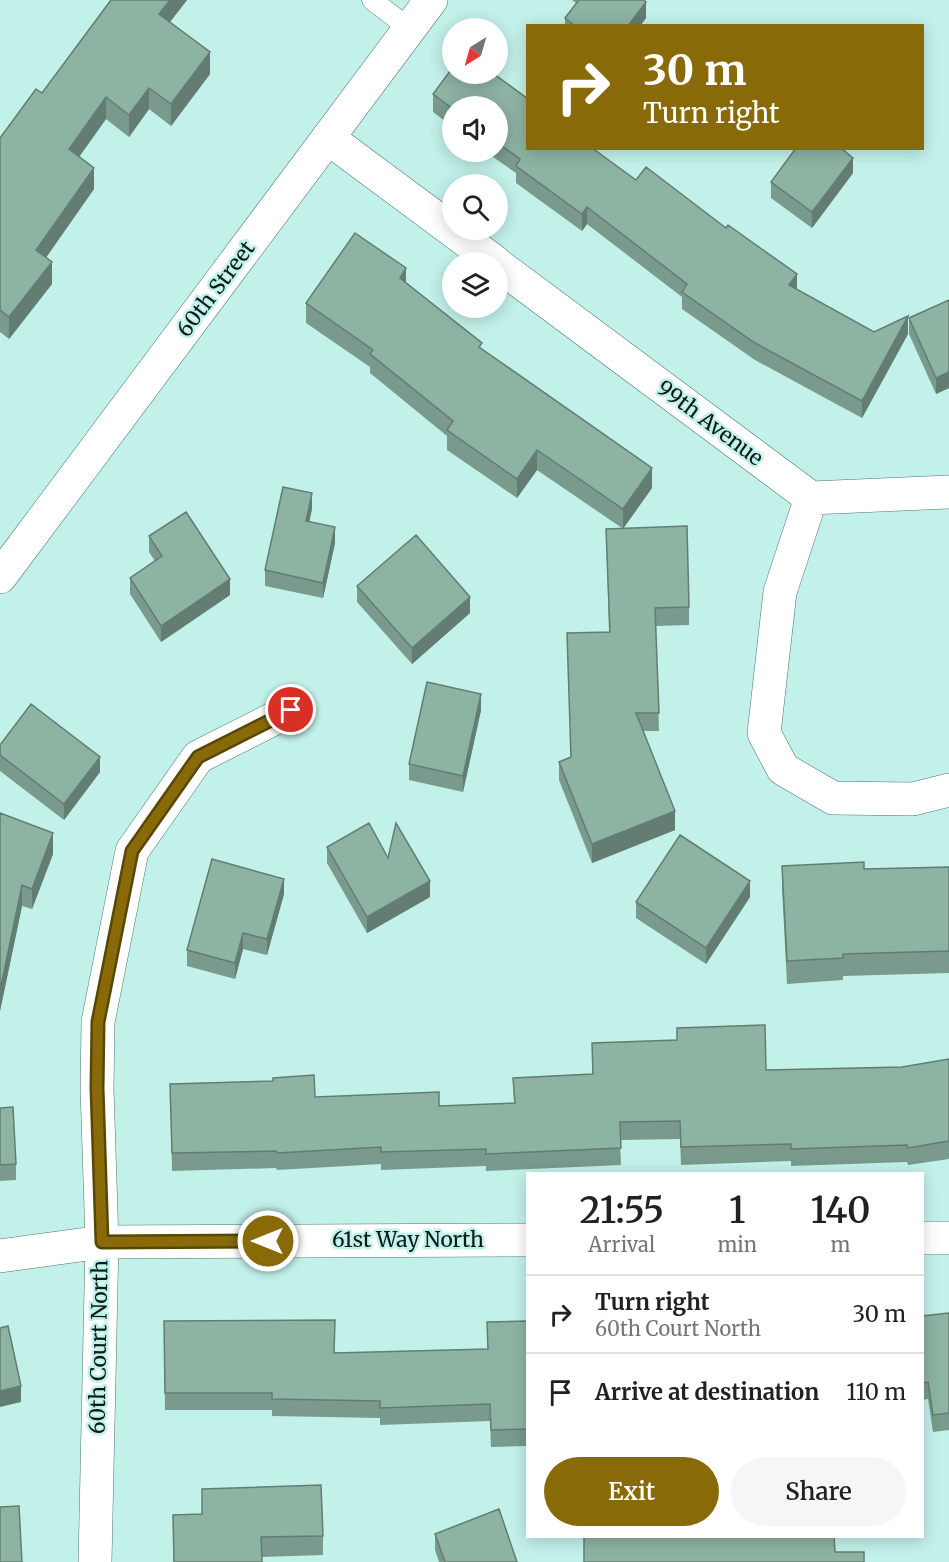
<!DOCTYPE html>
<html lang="en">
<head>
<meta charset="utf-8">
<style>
	:root { --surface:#fff; --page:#f6f6f6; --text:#202124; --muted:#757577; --line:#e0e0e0; --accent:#886b08 }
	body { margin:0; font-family:Merriweather,serif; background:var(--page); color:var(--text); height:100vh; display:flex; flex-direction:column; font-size:22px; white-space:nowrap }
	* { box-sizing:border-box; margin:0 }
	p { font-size:20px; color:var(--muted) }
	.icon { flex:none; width:33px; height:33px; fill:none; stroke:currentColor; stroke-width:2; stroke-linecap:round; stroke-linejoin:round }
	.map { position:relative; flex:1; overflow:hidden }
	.side { position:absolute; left:526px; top:1172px; width:398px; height:366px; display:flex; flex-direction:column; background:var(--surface); border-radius:0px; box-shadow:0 3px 15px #0003 }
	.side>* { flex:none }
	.banner { position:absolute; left:526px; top:24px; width:398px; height:126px; border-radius:0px; box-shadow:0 3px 15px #0003; background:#886b08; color:#fff; overflow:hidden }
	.needle { width:39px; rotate:217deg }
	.tools { position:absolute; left:442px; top:18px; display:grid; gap:12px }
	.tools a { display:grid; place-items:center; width:66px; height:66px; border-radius:50%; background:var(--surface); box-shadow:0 3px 15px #0003; font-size:30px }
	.pin { position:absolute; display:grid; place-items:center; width:51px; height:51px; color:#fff; margin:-26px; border:3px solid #fff; border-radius:50%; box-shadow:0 2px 6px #0007 }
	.me { position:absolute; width:66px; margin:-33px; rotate:270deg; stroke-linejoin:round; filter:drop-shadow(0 0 4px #0008) }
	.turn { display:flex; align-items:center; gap:21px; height:126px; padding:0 18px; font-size:27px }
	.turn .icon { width:78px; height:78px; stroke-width:2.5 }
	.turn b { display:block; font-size:42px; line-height:51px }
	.eta { display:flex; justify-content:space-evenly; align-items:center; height:102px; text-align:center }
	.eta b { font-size:36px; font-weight:600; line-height:42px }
	.action { display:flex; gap:12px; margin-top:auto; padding:12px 18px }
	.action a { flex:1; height:69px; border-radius:36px; background:var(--accent); color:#fff; font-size:24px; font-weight:600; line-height:69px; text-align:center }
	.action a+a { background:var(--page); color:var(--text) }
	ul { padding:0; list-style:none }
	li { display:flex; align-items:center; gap:18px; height:78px; padding:0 18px; border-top:2px solid var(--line) }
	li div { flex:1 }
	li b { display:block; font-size:22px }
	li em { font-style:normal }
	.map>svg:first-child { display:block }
</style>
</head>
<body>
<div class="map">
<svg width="949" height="1562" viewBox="0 0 949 1562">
	<rect width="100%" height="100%" fill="#c2f1ea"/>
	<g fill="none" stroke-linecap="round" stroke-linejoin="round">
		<!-- service casing -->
		<g stroke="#4c7772" stroke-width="21">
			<path id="service" d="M372 0 410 29"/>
		</g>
		<!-- minor casing -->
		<g stroke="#4c7772" stroke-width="34">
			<path id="minor" d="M328 138 495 262
				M498 265 811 498 949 492
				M811 498 780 592 764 733 783 769 833 798 913 799 949 790
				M922 1238H949
				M0 1256 102 1242 528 1240
				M95 1562 102 1242 97 1088 98 1022 132 851 198 757 291 710"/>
		</g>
		<!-- tertiary casing -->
		<g stroke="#4c7772" stroke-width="34">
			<path id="tertiary" d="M0 577 431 0"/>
		</g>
		<!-- service -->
		<use href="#service" stroke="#fff" stroke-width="20"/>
		<!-- minor -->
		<use href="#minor" stroke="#fff" stroke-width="33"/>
		<!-- tertiary -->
		<use href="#tertiary" stroke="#fff" stroke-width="33"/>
	</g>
	<!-- wall -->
	<path fill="#799a8c" d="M111 0H187L170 22 210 74 171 126 149 109 129 137 106 119 79 157 94 189 46 257 52 284 9 339 0 332V138L42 93Z
		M572 0H644L646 18 640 26H565V18L576 3Z
		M453 67V74H494L528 99V148H592L636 180 646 167 726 228 728 225 797 274V290L874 332 908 316V334L862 418 755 360 682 309V297L587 224 582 231 516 183V173L486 152H498V106H453V127L433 112V94Z
		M853 173 812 228 771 198V182Z
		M406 283 482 349 652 488 623 528 689 607V625L656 626 659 731H643L675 830 592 863 559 780V762L571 757 567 633 609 632 606 529 622 528 537 470 517 498 447 450V436L370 373V367L306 323V303Z
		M949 300V388L936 394 909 334V318Z
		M312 509 309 522 335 543 323 598 265 586V570Z
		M149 536 230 595 161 642 130 594V578L155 561 149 552Z
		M357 586 470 613 412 664 357 602Z
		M481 710 463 792 409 780V764Z
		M0 745 100 772 64 820 0 771Z
		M0 813 53 854 32 909 22 906 0 1011Z
		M327 847 388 858 430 897 367 933 327 863Z
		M782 866 864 869 949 867V973L843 976V980L787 984 782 888Z
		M284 894 267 955 243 949 235 979 187 966V950Z
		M750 897 706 964 636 918V902Z
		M592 1043 766 1070 902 1067 949 1059V1159L908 1165 907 1162 791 1166V1161L681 1165 680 1139 620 1140 621 1165 486 1171V1166L381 1170V1164L277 1170 276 1168 172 1171 170 1084 315 1097 439 1106 514 1103 513 1078 592 1074Z
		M0 1108 16 1164V1180L0 1181Z
		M949 1313V1430L933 1432 928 1399 922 1400V1316Z
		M164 1321 335 1353 488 1349 487 1322 528 1321V1446L491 1447 490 1421 380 1425V1418L272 1416V1410H165Z
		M173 1515 323 1536V1555L262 1557V1562H174Z
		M435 1534 517 1562H439L435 1550Z"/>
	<!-- shaded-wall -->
	<path fill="#637d72" d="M170 0H187L159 36V14Z
		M646 2V18L640 26H628Z
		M210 52V74L171 126V104Z
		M149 88V109L129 137V115Z
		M106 97V119L69 171V149Z
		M853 158V173L812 228V212Z
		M94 168V189L36 272V250Z
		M587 207V224L582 231V214Z
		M52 262V284L9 339V317Z
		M406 268V288L400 278Z
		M797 274V291L789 285Z
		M908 316V334L862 418V401Z
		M949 372V388L936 394V378Z
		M537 450V470L517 498V479Z
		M652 468V488L623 529V509Z
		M312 493V509L306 537V521Z
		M335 527V543L323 598V583Z
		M230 579V595L161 642V626Z
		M470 597V613L412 664V648Z
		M481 694V710L463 792V776Z
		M100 757V772L64 820V804Z
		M675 811V830L592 863V844Z
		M53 833V854L32 909V889Z
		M284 879V894L267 955V939Z
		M430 881V897L367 933V917Z
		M750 881V897L706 964V948Z
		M22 885V906L0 1011V991Z
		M243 933V949L235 979V963Z
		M21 1386V1402L0 1407V1391Z"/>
	<!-- building -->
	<path fill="#8db3a3" stroke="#637d72" stroke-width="1.5" d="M111 0H170L159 14 210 52 171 104 149 88 129 115 106 97 69 149 94 168 36 250 52 262 9 317 0 310V138L36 89 42 93Z
		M579 0H644L646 2 628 26H575L565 18Z
		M453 67V74H494L528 99V148H592L636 180 646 167 726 228 728 225 797 274 789 285 874 332 908 316 862 401 755 343 682 292 687 284 587 207 582 214 516 166 520 159 498 143V106H453V109L433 94Z
		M796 148H841L853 158 812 212 771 182Z
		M355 233 406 268 400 278 482 343 479 347 652 468 623 509 537 450 517 479 447 430 453 421 370 354 373 350 306 303Z
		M949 300V372L936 378 909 318Z
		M283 487 312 493 306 521 335 527 323 583 265 570Z
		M186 512 230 579 161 626 130 578 162 556 149 536Z
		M687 526 689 607 655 608 659 713H636L675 811 592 844 559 762 571 757 567 633 610 632 606 529Z
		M416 535 470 597 412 648 357 586Z
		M427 682 481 694 463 776 409 764Z
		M31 704 100 757 64 804 0 755V745Z
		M0 813 53 833 32 889 22 885 0 991Z
		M369 823 388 858 396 823 430 881 367 917 327 847Z
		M680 835 750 881 706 948 636 902Z
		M212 859 284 879 267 939 243 933 235 963 187 950Z
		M864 862V869L949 867V951L843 954V958L787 961 782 866Z
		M765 1025 766 1070 902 1067 949 1059V1141L908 1148 907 1145 791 1149V1144L681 1147 680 1121 620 1122 621 1148 486 1154V1149L381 1152V1147L277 1153 276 1151 172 1153 170 1084 273 1081V1078L314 1075 315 1097 439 1092V1106L515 1103 513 1078 593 1074 592 1043 677 1040V1028Z
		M13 1107 16 1164 0 1165V1108Z
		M949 1313V1413L933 1415 928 1382 922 1383V1316Z
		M335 1320 334 1353 488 1349 487 1322 528 1321V1429L491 1430 490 1404 380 1408V1401L272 1399V1393H165L164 1321Z
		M8 1326 21 1386 0 1391V1328Z
		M321 1485 323 1536 261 1537 262 1562H174L173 1515 202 1514V1489Z
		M19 1506 22 1562H0V1507Z
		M499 1509 517 1562H445L435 1534Z
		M584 1536H834L835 1552H864V1562H584Z"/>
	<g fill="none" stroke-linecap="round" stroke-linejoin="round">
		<!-- route casing -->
		<g stroke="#584605" stroke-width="15">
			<path id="route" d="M268 1241 102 1242 97 1088 98 1022 132 851 198 757 291 710"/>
		</g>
		<!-- route -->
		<use href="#route" stroke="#886b08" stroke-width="10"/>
	</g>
	<g text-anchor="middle" stroke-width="5" stroke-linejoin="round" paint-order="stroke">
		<!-- street labels -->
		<g font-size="21" fill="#091b19" stroke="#c2f1ea">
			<text transform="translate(216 289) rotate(-53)" y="7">60th Street</text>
			<text transform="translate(710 423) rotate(37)" y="7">99th Avenue</text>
			<text x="408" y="1247">61st Way North</text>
			<text transform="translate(99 1347) rotate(-89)" y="7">60th Court North</text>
		</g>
	</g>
</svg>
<div class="tools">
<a><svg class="needle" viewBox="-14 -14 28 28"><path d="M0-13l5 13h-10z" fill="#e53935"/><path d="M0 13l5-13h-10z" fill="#757577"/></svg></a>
<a><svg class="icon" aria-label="sound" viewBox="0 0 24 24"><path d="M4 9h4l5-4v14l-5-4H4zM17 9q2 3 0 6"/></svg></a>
<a><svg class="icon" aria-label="search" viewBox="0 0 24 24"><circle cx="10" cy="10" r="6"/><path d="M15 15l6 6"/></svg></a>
<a><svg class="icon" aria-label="layers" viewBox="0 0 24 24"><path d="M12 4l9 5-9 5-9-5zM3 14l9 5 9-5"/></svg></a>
</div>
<div class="pin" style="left:291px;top:710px;background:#d93025"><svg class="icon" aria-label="arrive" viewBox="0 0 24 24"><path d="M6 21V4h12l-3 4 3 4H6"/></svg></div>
<svg class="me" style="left:268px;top:1241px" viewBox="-20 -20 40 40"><circle r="17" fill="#886b08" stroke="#fff" stroke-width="3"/><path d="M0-11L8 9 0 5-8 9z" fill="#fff"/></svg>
<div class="banner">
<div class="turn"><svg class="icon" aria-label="right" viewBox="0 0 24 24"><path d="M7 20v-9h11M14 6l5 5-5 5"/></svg><div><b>30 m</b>Turn right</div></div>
</div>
<section class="side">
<div class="eta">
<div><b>21:55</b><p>Arrival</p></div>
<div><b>1</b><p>min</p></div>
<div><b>140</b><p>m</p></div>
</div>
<ul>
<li><svg class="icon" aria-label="right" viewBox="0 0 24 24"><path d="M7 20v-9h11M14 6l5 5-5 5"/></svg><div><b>Turn right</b><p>60th Court North</p></div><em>30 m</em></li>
<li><svg class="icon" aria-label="arrive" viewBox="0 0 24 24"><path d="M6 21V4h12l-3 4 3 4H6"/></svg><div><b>Arrive at destination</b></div><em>110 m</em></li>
</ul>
<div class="action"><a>Exit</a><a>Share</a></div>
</section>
</div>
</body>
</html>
